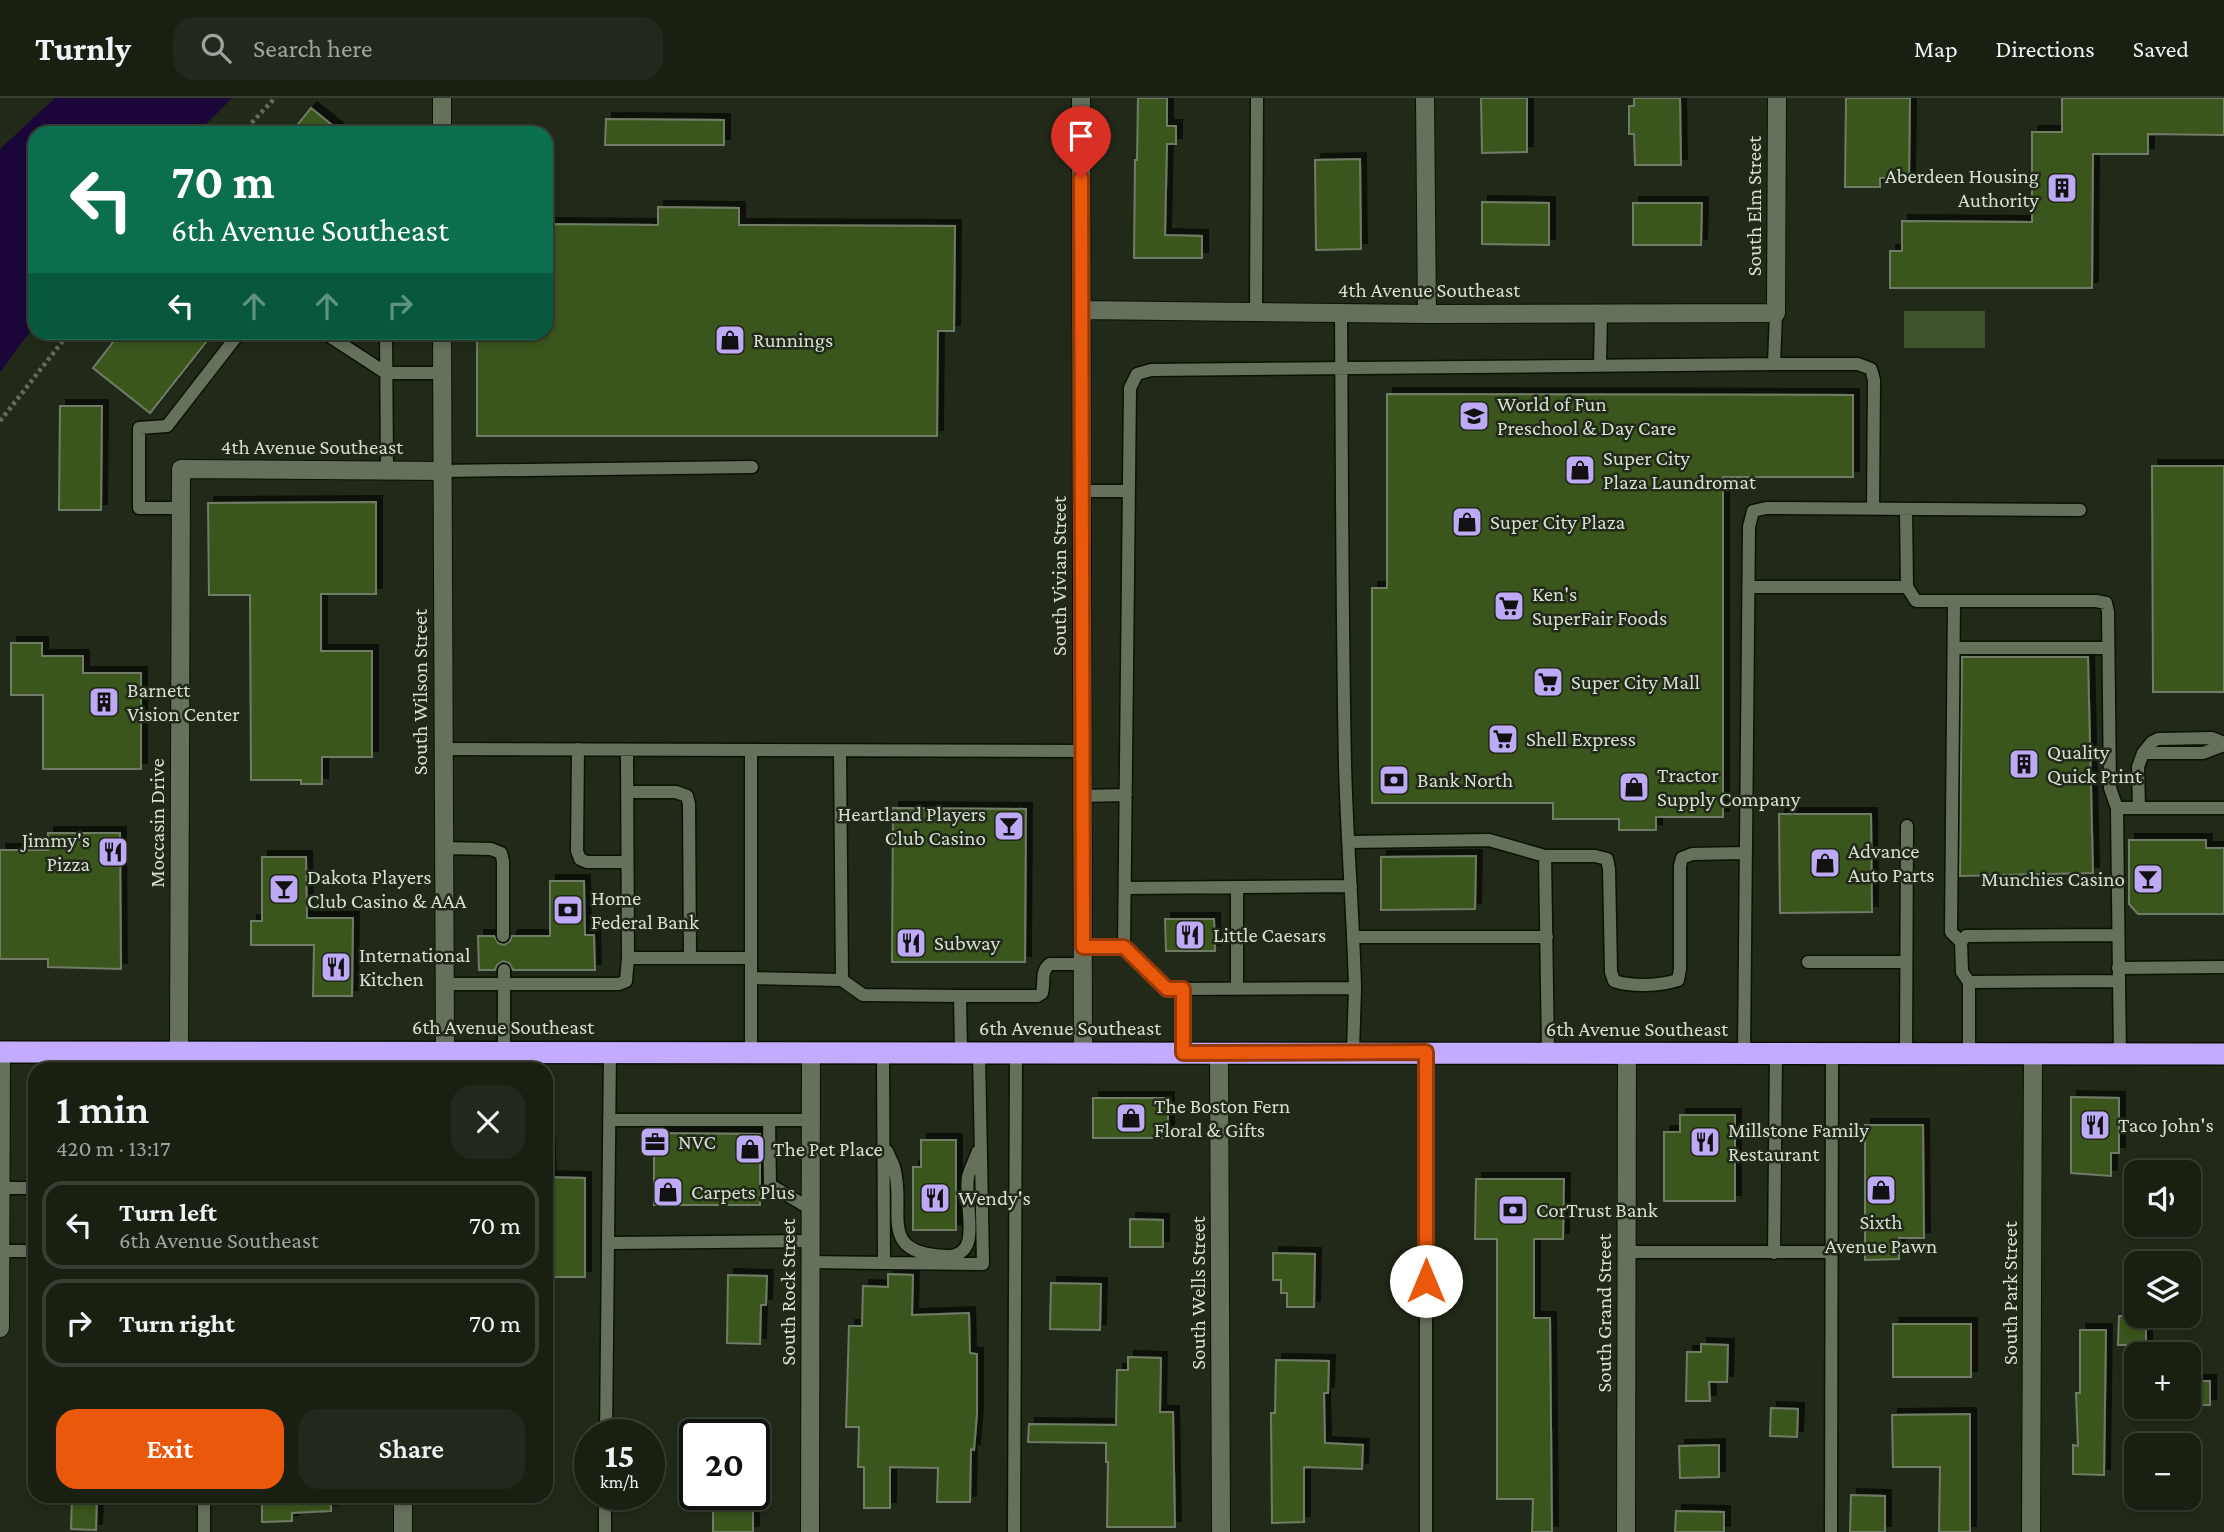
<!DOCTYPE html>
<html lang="en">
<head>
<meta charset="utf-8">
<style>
	:root { --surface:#192012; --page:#22281b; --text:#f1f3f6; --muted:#9fa39f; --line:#373e32; --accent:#ea580c }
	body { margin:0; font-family:"Crimson Pro",serif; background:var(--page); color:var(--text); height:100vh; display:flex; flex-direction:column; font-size:26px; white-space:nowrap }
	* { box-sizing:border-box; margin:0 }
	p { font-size:23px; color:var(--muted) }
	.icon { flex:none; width:38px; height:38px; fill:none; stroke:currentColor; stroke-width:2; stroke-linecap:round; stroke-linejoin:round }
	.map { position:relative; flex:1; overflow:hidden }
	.drawer { position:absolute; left:28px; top:964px; width:525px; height:441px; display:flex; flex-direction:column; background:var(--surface); border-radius:21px; box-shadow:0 4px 10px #0003,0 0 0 2px var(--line) }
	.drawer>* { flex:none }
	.hud { position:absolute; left:28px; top:28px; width:525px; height:214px; border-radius:21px; box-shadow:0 4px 10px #0003,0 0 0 2px var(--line); background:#0b6e4f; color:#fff; overflow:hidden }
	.controls { position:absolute; left:2124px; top:1062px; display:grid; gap:14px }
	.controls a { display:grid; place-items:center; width:77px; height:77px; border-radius:14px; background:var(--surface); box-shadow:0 4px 10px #0003,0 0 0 2px var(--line); font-size:35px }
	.speed { position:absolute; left:574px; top:1321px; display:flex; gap:14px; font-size:35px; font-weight:700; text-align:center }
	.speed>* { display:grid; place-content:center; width:91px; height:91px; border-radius:50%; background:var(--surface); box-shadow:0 4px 10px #0003,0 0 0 2px var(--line); line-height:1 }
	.speed small { font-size:18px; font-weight:400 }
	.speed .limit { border:4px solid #111; border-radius:10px; background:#fff; color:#111 }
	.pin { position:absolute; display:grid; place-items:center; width:60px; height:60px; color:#fff; margin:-72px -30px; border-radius:50% 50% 50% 0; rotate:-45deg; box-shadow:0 0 7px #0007 }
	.pin .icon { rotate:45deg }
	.me { position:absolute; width:77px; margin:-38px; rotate:0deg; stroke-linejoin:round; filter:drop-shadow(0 0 5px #0008) }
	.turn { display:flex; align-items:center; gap:24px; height:147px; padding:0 28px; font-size:32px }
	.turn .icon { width:91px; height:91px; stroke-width:2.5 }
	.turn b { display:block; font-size:49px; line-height:60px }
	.lanes { display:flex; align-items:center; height:66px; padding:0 28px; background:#0003; justify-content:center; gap:35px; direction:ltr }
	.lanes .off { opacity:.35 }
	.round { display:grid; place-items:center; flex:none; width:74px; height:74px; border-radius:21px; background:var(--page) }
	.head { display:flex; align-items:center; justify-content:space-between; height:119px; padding:0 28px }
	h1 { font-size:42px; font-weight:600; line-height:52px }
	.cta { display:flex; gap:14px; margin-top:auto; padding:14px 28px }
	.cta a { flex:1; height:80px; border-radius:21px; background:var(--accent); color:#fff; font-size:28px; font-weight:600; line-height:80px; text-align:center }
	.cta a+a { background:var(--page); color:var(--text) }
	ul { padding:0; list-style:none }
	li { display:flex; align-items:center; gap:21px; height:88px; margin:0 14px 10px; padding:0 14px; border:4px solid var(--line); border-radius:21px }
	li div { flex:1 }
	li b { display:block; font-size:26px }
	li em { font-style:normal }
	header { display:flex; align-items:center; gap:42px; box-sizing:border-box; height:98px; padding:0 35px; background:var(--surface); border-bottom:2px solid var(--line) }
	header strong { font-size:33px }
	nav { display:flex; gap:38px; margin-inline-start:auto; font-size:24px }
	.search { width:490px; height:63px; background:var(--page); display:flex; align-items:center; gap:18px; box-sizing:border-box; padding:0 24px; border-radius:21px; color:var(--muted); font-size:26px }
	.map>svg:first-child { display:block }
</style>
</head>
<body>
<header>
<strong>Turnly</strong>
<div class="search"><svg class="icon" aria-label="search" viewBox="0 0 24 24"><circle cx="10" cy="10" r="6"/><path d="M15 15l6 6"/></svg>Search here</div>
<nav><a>Map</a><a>Directions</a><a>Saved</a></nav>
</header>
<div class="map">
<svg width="2224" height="1434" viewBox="0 0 2224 1434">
	<defs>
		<filter id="shadow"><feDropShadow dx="6" dy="-6" stdDeviation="0" flood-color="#0009"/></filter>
	</defs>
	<rect width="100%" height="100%" fill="#212a18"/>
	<!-- green -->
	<path fill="#3f522d" d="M1904 213H1985V250H1904Z"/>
	<!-- water -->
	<path fill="#1b0639" d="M55 0H232L197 35H35V227L0 274V51Z"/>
	<!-- building -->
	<path fill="#3b571c" stroke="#707b66" stroke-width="2" filter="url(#shadow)" d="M1138 0H1167V28H1176V46H1167L1165 137 1202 138V160H1134L1135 62H1137Z
		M1481 0H1527V54L1482 55Z
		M1634 0H1680L1681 67H1635L1634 36H1629V8H1634Z
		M1846 0H1910L1909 80H1880V89H1845Z
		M2062 0H2224V37L2148 36V56H2093L2092 190H1890V153H1902V123L2032 124V34H2062Z
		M311 10 342 35H291Z
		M606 21 724 22V47H605Z
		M1360 61 1361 151 1316 152 1315 62Z
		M1482 104 1549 105V147L1482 146Z
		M1633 105H1702L1701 147H1633Z
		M658 109 739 110V127L955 128 954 233H938L937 338H477V234H546V126L658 127Z
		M121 234H214L150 315 93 270Z
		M1387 296 1853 297V379H1723V719H1656V732H1619V721H1553V705H1372V490H1387Z
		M60 308H102L101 412H59Z
		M2152 368H2224V594H2153Z
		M376 404V496H321V553H372V659H322V686H301V682H251L250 497H209L208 405Z
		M11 545H42V558H83V575H141V671H43V597H11Z
		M1962 559H2088L2093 775 1960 778Z
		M893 710 1026 711 1025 864H892Z
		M1779 716H1871L1872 814 1780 815Z
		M48 735H120L121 871 48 869V861H0V752H48Z
		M2129 742H2206V750H2224V816H2138L2129 806Z
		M1476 758 1475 811 1381 812V759Z
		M262 759H306L307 820H353L352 898H313L314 847H251V823H262Z
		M550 783H584L585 837H594L595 872H513L509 865 503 863 497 867 495 872H479L478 838H494L498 845 504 847 510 843 512 838H550Z
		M1165 821H1214L1215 853H1166Z
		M2071 999 2119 1000V1055H2111V1078L2071 1075Z
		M1093 1000H1168V1040H1093Z
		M1680 1017H1735V1103H1664V1034H1680Z
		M1865 1027H1923L1924 1140H1899V1161L1865 1162Z
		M654 1035 760 1036V1107H654Z
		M921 1042H956V1132H913V1069H921Z
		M546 1079 585 1080V1179H546Z
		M1476 1081H1564L1563 1141H1534V1220H1550L1552 1434H1532L1533 1401H1497V1141H1475Z
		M1130 1121 1163 1122V1149H1130Z
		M1273 1155 1315 1156 1314 1209H1287V1195H1281V1182H1273Z
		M888 1176 913 1177 912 1217 969 1215 970 1255 977 1256V1316L974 1352 971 1351 970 1404H937L938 1370 890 1369V1410H864V1369H858L859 1329H846L849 1228H862L863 1188 888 1189Z
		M728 1177 767 1178 766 1207H761L760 1246 727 1245Z
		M1051 1185 1101 1186 1100 1232 1050 1231Z
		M2119 1218H2146V1247H2118Z
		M1893 1226H1971V1279H1893Z
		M2080 1232H2106L2104 1377 2073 1376V1347L2078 1348 2076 1295H2080Z
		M1701 1246 1728 1247 1727 1284H1709L1710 1303H1686L1687 1254H1701Z
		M1128 1259 1161 1260 1160 1314H1173L1175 1429H1107L1108 1364H1106V1345L1028 1344 1029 1326 1116 1327 1117 1272H1128Z
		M1276 1262 1329 1263 1328 1295H1324L1325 1345 1363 1347 1362 1371 1304 1369V1424L1272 1425 1271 1315H1275Z
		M2189 1283H2210V1307H2189Z
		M1771 1310 1798 1311 1797 1339 1770 1338Z
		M1970 1316V1434H1939L1940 1369H1893L1892 1317Z
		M1719 1347V1379L1680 1380 1679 1348Z
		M713 1396H753V1434H713Z
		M1851 1397 1885 1398V1434H1850Z
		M72 1398H97L96 1432 71 1431Z
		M262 1398H331V1413L292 1415V1423L262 1424Z
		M1676 1413 1724 1414V1434H1675Z"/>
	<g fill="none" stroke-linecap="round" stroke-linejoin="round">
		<!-- lane casing -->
		<g stroke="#0a1204" stroke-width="15">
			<path id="lane" d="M1256 214 1257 0
				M1341 215C1342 366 1342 516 1345 667 1347 741 1353 815 1355 890L1167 891 1124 849 1130 290 1137 276 1151 272 1774 266 1776 215
				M323 234 386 275H442
				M386 234 387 373
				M1774 266H1858L1871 271 1874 282 1873 411
				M1600 268 1601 215
				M442 373 752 369
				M1082 393H1129
				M180 410H139V330L167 328 240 234
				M1749 489H1907L1906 411
				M1907 489 1916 503H2096L2106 505 2108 514 2110 690 2117 710
				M1954 503 1951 834 1961 844
				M1954 550H2108
				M2224 645 2212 640 2158 641 2152 644 2143 655H2203L2224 647
				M443 651 1082 653
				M578 651 577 753 580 761 587 764H627
				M627 652 628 860H751
				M751 652V954
				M840 652 842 882
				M627 694H676L687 698 689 706 690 860
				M1082 698 1126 697
				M2139 710 2138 669 2143 655
				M1350 744 1489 742 1545 758 1548 955
				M444 750 491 751 501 755 503 763V838
				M1545 758H1595L1607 761 1609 771 1611 874 1614 883C1633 889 1659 888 1678 882L1680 871V768L1682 760 1692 756 1746 755
				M1237 789V891
				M1125 790 1351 788
				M1353 839H1547
				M1083 849H1124
				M1808 864H1906
				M2118 870 2224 869
				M751 880 842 882 863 897 960 898 961 954
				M2119 883 2117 710H2224
				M1969 884 1962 874 1961 844 1966 838 2118 837
				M444 886H504V872
				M1183 891V955
				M960 898H1037L1042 895C1045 884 1040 873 1050 866H1083
				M504 954V886H619L626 883 628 860
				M883 954 884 1165 983 1166 979 954
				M1353 954 1355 890
				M1744 955 1749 429 1753 413 1766 410 2080 412
				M1906 956 1907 728
				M1969 956V884L2119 883 2120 956
				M207 971 208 953
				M609 1022H811
				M769 1022 770 1087 811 1111
				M546 1041 548 1040 549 1070
				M887 1053C889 1059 894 1066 895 1073 905 1116 877 1156 947 1158 956 1159 965 1154 968 1144 973 1126 965 1099 968 1079 970 1070 975 1062 978 1053
				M1 1090H35
				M608 1145 810 1143
				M0 1153H35
				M1627 1154H1831
				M1774 1155 1776 955
				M811 1164 884 1165
				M606 1337 610 953
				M204 1434V1398
				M605 1434V1396
				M1014 1434 1016 954
				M1426 1434V954
				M1831 1434 1832 955"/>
		</g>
		<!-- street casing -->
		<g stroke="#0a1204" stroke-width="20">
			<path id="street" d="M442 0V35
				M1081 0 1083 955
				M1425 0 1427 216
				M1081 212 1427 216 1776 215 1777 0
				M442 234 445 954
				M179 953 181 371 442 373
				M1219 955 1221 1434
				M0 1230 1 954
				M403 1434V1398
				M810 1434 811 954
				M1626 1434 1627 955
				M2031 1434 2033 956"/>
		</g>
		<!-- highway casing -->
		<g stroke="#0a1204" stroke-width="24">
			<path id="highway" d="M0 954 2224 956"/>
		</g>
		<!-- path -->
		<path stroke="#636c5c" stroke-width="4.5" stroke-dasharray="3.5 3.5" stroke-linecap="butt" d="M242 35 275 0
			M0 323 70 234"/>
		<!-- lane -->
		<use href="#lane" stroke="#66715c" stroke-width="12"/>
		<!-- street -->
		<use href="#street" stroke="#66715c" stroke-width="18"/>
		<!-- highway -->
		<use href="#highway" stroke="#c3acff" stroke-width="21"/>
	</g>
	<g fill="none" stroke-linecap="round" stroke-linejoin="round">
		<!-- route casing -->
		<g stroke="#983908" stroke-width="18">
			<path id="route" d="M1081 80 1083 849H1124L1167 891H1183V955L1426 954V1183"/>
		</g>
		<!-- route -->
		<use href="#route" stroke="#ea580c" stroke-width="12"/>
	</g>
	<!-- icons -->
	<defs>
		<g id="building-square" transform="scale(1.575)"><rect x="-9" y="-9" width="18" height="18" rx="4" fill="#bea9f5" stroke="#212a18"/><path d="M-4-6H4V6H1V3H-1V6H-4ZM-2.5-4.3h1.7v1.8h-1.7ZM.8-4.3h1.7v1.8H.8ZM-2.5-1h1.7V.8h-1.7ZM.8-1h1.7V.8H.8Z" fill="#111"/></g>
		<g id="shop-square" transform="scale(1.575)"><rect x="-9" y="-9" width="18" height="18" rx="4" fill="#bea9f5" stroke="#212a18"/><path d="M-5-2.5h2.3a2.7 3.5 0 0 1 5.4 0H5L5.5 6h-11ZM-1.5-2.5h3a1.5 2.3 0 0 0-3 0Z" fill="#111"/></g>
		<g id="school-square" transform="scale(1.575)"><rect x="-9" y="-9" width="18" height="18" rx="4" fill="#bea9f5" stroke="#212a18"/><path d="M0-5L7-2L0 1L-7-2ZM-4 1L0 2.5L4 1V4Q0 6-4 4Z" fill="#111"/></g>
		<g id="supermarket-square" transform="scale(1.575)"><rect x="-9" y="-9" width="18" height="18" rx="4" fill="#bea9f5" stroke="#212a18"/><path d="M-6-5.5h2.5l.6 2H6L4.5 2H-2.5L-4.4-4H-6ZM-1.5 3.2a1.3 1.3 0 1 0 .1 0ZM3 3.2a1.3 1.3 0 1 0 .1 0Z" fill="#111"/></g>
		<g id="bank-square" transform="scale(1.575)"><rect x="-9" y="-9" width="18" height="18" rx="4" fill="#bea9f5" stroke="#212a18"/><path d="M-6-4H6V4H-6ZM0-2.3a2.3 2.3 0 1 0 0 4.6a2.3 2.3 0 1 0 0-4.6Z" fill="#111"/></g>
		<g id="bar-square" transform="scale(1.575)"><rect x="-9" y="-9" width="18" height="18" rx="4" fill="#bea9f5" stroke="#212a18"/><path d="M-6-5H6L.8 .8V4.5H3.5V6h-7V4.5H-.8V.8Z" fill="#111"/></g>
		<g id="restaurant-square" transform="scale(1.575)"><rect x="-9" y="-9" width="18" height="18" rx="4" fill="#bea9f5" stroke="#212a18"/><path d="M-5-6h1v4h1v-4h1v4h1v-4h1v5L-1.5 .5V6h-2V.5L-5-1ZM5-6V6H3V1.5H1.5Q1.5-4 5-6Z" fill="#111"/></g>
		<g id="office-square" transform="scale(1.575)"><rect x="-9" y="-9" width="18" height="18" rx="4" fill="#bea9f5" stroke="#212a18"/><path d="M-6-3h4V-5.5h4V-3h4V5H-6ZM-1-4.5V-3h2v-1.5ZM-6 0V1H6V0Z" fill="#111"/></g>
	</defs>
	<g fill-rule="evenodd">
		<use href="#building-square" x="2062" y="90"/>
		<use href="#shop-square" x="730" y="242"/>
		<use href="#school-square" x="1474" y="318"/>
		<use href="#shop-square" x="1580" y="372"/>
		<use href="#shop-square" x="1467" y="424"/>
		<use href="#supermarket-square" x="1509" y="508"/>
		<use href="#supermarket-square" x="1548" y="584"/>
		<use href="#building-square" x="104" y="604"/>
		<use href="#supermarket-square" x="1503" y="641"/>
		<use href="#building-square" x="2024" y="666"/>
		<use href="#bank-square" x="1394" y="682"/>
		<use href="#shop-square" x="1634" y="689"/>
		<use href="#bar-square" x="1009" y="728"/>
		<use href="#restaurant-square" x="113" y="754"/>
		<use href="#shop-square" x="1825" y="765"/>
		<use href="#bar-square" x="2148" y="781"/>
		<use href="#bar-square" x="284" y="791"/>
		<use href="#bank-square" x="568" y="812"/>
		<use href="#restaurant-square" x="1190" y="837"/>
		<use href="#restaurant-square" x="911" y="845"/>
		<use href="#restaurant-square" x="336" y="869"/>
		<use href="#shop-square" x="1131" y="1020"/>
		<use href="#restaurant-square" x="2095" y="1027"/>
		<use href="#office-square" x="655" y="1044"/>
		<use href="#restaurant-square" x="1705" y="1044"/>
		<use href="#shop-square" x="750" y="1051"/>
		<use href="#shop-square" x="1881" y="1092"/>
		<use href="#shop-square" x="668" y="1094"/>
		<use href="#restaurant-square" x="935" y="1100"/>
		<use href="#bank-square" x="1513" y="1112"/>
	</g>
	<g text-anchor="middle" stroke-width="5" stroke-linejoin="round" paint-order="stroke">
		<!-- poi labels -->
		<g font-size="21" fill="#d7ded2" stroke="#212a18" text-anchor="start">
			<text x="2039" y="85" text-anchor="end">Aberdeen Housing<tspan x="2039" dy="24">Authority</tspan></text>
			<text x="753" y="249">Runnings</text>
			<text x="1497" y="313">World of Fun<tspan x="1497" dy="24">Preschool &amp; Day Care</tspan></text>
			<text x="1603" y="367">Super City<tspan x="1603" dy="24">Plaza Laundromat</tspan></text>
			<text x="1490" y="431">Super City Plaza</text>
			<text x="1532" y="503">Ken's<tspan x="1532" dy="24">SuperFair Foods</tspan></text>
			<text x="1571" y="591">Super City Mall</text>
			<text x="127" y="599">Barnett<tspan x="127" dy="24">Vision Center</tspan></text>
			<text x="1526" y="648">Shell Express</text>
			<text x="2047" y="661">Quality<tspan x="2047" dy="24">Quick Print</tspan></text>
			<text x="1657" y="684">Tractor<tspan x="1657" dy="24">Supply Company</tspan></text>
			<text x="1417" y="689">Bank North</text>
			<text x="986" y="723" text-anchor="end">Heartland Players<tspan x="986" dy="24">Club Casino</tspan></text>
			<text x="90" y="749" text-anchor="end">Jimmy's<tspan x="90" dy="24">Pizza</tspan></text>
			<text x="1848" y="760">Advance<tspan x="1848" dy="24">Auto Parts</tspan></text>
			<text x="307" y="786">Dakota Players<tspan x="307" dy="24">Club Casino &amp; AAA</tspan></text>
			<text x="2125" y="788" text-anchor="end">Munchies Casino</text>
			<text x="591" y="807">Home<tspan x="591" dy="24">Federal Bank</tspan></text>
			<text x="1213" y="844">Little Caesars</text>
			<text x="934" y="852">Subway</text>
			<text x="359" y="864">International<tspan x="359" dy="24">Kitchen</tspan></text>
			<text x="1154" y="1015">The Boston Fern<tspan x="1154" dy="24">Floral &amp; Gifts</tspan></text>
			<text x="2118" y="1034">Taco John's</text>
			<text x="1728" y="1039">Millstone Family<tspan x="1728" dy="24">Restaurant</tspan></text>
			<text x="678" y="1051">NVC</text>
			<text x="773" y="1058">The Pet Place</text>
			<text x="691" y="1101">Carpets Plus</text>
			<text x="958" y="1107">Wendy's</text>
			<text x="1536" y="1119">CorTrust Bank</text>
			<text x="1881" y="1131" text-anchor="middle">Sixth<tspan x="1881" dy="24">Avenue Pawn</tspan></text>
		</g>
		<!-- street labels -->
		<g font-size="21" fill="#d7ded2" stroke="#212a18">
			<text transform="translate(1754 108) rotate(-90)" y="7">South Elm Street</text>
			<text x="1429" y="199">4th Avenue Southeast</text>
			<text x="312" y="356">4th Avenue Southeast</text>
			<text transform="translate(1059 478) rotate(-90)" y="7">South Vivian Street</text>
			<text transform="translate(420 594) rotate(-90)" y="7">South Wilson Street</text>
			<text transform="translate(157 725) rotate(-90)" y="7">Moccasin Drive</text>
			<text x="503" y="936">6th Avenue Southeast</text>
			<text x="1070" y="937">6th Avenue Southeast</text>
			<text x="1637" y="938">6th Avenue Southeast</text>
			<text transform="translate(788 1194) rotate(-90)" y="7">South Rock Street</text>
			<text transform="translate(1198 1195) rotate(-90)" y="7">South Wells Street</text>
			<text transform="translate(2010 1195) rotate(-90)" y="7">South Park Street</text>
			<text transform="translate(1604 1215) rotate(-90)" y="7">South Grand Street</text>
		</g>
	</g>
</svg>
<div class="controls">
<a><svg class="icon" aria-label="sound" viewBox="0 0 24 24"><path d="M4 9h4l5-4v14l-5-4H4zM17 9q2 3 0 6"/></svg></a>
<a><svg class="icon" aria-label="layers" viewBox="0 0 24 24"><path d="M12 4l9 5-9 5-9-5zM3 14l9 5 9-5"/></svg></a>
<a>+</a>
<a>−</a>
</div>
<div class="speed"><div>15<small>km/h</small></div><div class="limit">20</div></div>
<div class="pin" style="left:1081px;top:80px;background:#d93025"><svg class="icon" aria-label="arrive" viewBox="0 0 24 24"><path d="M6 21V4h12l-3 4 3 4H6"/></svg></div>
<svg class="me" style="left:1426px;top:1183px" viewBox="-20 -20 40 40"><circle r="19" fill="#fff"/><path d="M0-13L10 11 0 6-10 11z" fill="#ea580c"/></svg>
<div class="hud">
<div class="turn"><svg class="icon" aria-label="left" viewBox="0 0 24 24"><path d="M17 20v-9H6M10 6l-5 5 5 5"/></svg><div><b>70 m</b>6th Avenue Southeast</div></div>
<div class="lanes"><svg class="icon" aria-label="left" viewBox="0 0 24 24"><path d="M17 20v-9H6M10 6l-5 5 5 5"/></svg><svg class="icon off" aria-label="ahead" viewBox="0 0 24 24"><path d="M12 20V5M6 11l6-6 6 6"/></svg><svg class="icon off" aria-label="ahead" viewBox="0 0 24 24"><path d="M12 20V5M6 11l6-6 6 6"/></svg><svg class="icon off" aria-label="right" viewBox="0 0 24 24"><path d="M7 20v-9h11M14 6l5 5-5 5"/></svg></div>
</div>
<section class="drawer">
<div class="head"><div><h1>1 min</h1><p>420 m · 13:17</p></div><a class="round"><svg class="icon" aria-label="close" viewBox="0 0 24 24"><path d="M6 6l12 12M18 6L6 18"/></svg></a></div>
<ul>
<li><svg class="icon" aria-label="left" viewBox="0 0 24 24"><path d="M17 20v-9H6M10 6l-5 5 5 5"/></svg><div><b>Turn left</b><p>6th Avenue Southeast</p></div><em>70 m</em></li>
<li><svg class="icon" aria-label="right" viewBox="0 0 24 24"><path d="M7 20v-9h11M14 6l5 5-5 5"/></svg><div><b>Turn right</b></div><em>70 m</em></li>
</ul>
<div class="cta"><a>Exit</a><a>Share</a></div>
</section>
</div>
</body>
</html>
